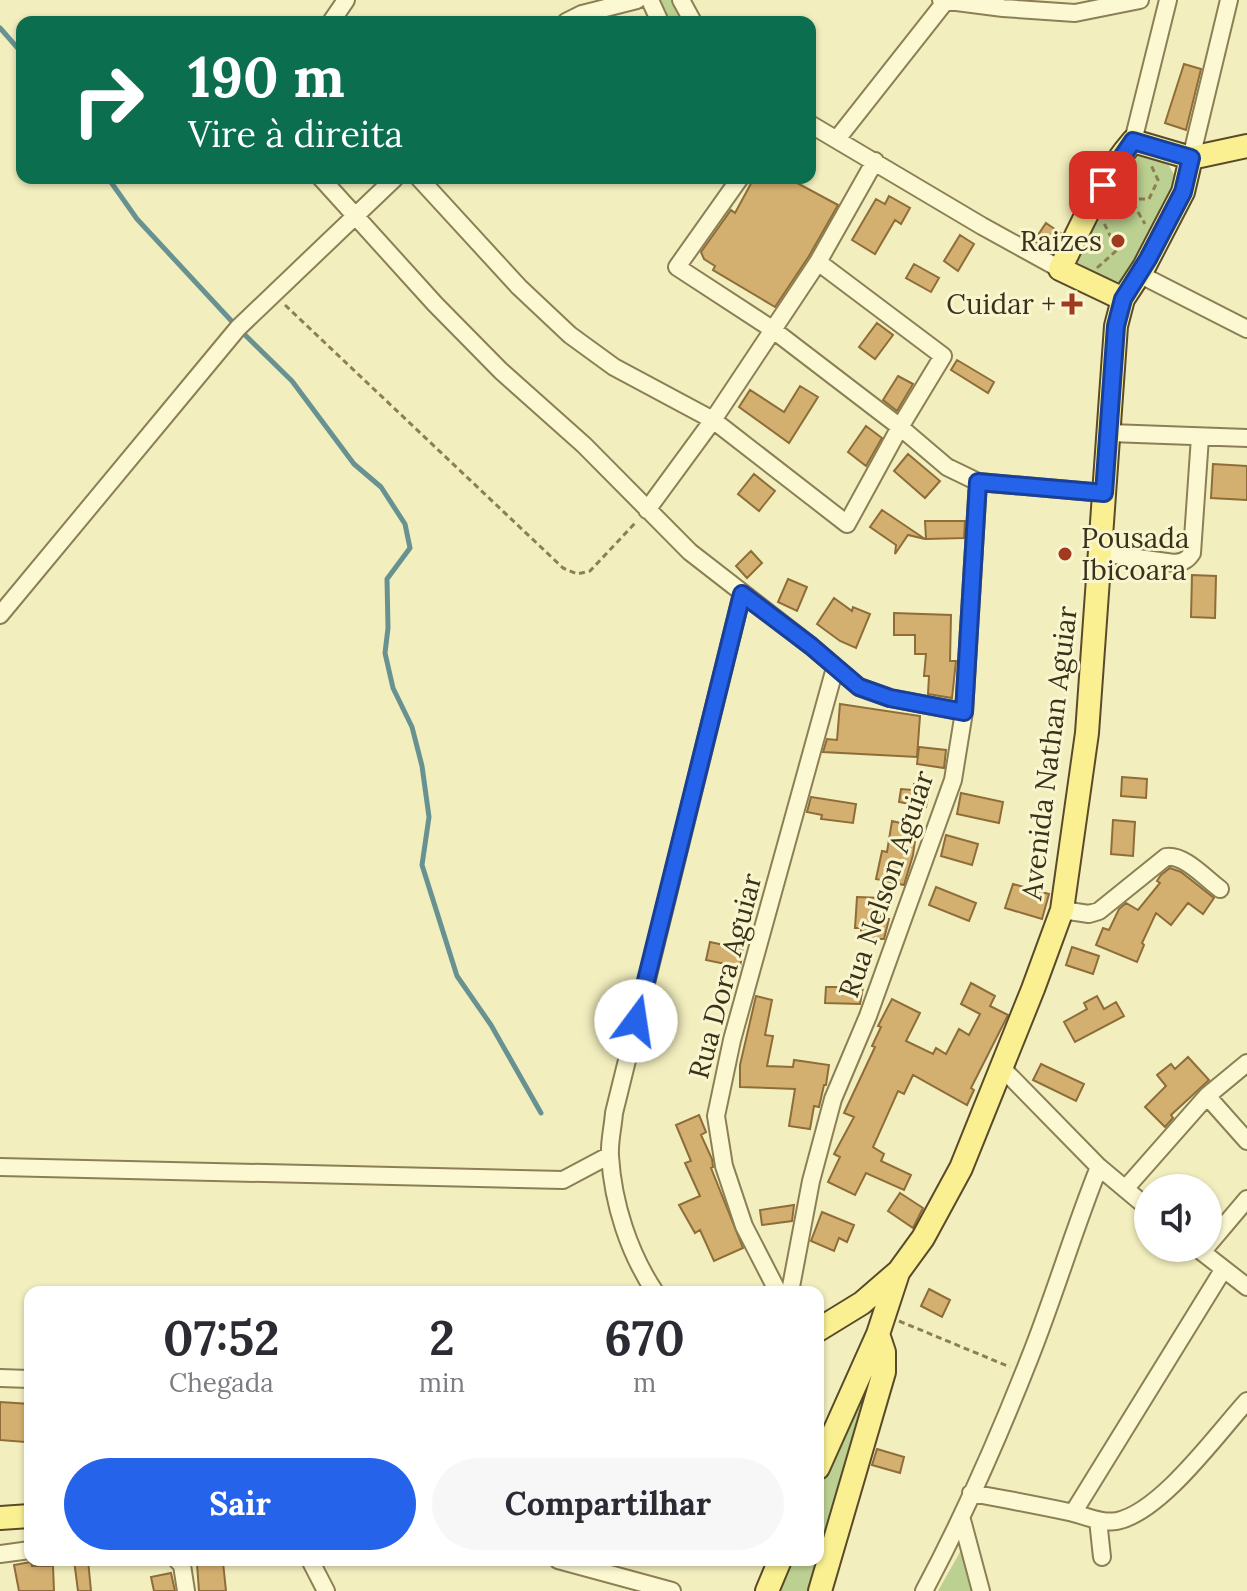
<!DOCTYPE html>
<html lang="pt">
<head>
<meta charset="utf-8">
<style>
	:root { --surface:#fff; --page:#f7f7f7; --text:#2b2b33; --muted:#7c7c81; --accent:#2563eb }
	body { margin:0; font-family:Lora,serif; background:var(--page); color:var(--text); height:100vh; display:flex; flex-direction:column; font-size:30px; white-space:nowrap }
	* { box-sizing:border-box; margin:0 }
	p { font-size:26px; color:var(--muted) }
	.icon { flex:none; width:44px; height:44px; fill:none; stroke:currentColor; stroke-width:2; stroke-linecap:round; stroke-linejoin:round }
	.map { position:relative; flex:1; overflow:hidden }
	.sheet { position:absolute; left:24px; top:1286px; width:800px; height:280px; display:flex; flex-direction:column; background:var(--surface); border-radius:16px; box-shadow:0 2px 6px #0004 }
	.sheet>* { flex:none }
	.hud { position:absolute; left:16px; top:16px; width:800px; height:168px; border-radius:16px; box-shadow:0 2px 6px #0004; background:#0b6e4f; color:#fff; overflow:hidden }
	.controls { position:absolute; left:1134px; top:1174px; display:grid; gap:16px }
	.controls a { display:grid; place-items:center; width:88px; height:88px; border-radius:50%; background:var(--surface); box-shadow:0 2px 6px #0004; font-size:40px }
	.pin { position:absolute; display:grid; place-items:center; width:68px; height:68px; color:#fff; margin:-34px; border-radius:16px; box-shadow:0 4px 12px #0006 }
	.me { position:absolute; width:88px; margin:-44px; rotate:14deg; stroke-linejoin:round; filter:drop-shadow(0 0 6px #0008) }
	.turn { display:flex; align-items:center; gap:28px; height:168px; padding:0 40px; font-size:36px }
	.turn .icon { width:104px; height:104px; stroke-width:2.5 }
	.turn b { display:block; font-size:56px; line-height:68px }
	.eta { display:flex; justify-content:space-evenly; align-items:center; height:136px; text-align:center }
	.eta b { font-size:48px; font-weight:700; line-height:56px }
	.button { display:flex; gap:16px; margin-top:auto; padding:16px 40px }
	.button a { flex:1; height:92px; border-radius:48px; background:var(--accent); color:#fff; font-size:32px; font-weight:700; line-height:92px; text-align:center }
	.button a+a { background:var(--page); color:var(--text) }
	.map>svg:first-child { display:block }
</style>
</head>
<body>
<div class="map">
<svg width="1247" height="1591" viewBox="0 0 1247 1591">
	<rect width="100%" height="100%" fill="#f2eebe"/>
	<!-- green -->
	<path fill="#bcd191" d="M658 0H674L685 22H667Z
		M1140 154 1168 164 1177 180 1119 287 1070 258 1126 162Z
		M859 1389 867 1391 813 1591H778L790 1560H818V1491Z
		M960 1552H967L984 1591H938Z"/>
	<g fill="none" stroke-linecap="round" stroke-linejoin="round">
		<!-- stream -->
		<path stroke="#689291" stroke-width="5" d="M0 28 22 53
			M108 178 137 219 238 328 292 381 354 464 381 487 405 524 410 548 387 579 388 628 385 653 393 688 412 727 422 766 429 817 422 865 457 976 491 1025 541 1113"/>
	</g>
	<!-- building -->
	<path fill="#d4b070" stroke="#8e6d39" stroke-width="2" d="M1184 64 1201 69 1186 130 1165 123Z
		M754 178H788L838 205 809 256 775 307 713 270 715 266 704 259 701 252 731 210 735 213Z
		M889 196 910 208 901 224 895 220 875 254 852 240 876 199 885 204Z
		M1046 223 1062 234 1053 252 1034 241Z
		M960 235 974 244 958 271 944 261Z
		M914 264 939 278 931 292 906 278Z
		M877 323 893 335 875 359 859 347Z
		M957 360 994 382 988 393 951 370Z
		M898 376 913 384 897 411 883 400Z
		M800 386 818 397 789 443 739 407 750 390 784 412Z
		M866 426 882 438 866 466 848 452Z
		M908 454 940 481 925 498 894 471Z
		M1213 464 1247 466V500L1211 498Z
		M754 474 775 491 759 511 738 494Z
		M882 510 925 539 908 535 895 554 896 545 870 527Z
		M925 521H965L964 538 926 539Z
		M751 551 762 563 747 578 736 566Z
		M1192 575 1216 576 1215 618 1191 617Z
		M788 579 807 587 797 611 778 602Z
		M834 598 852 611 853 607 870 614 856 648 840 641 817 624Z
		M894 613 951 615 950 661H956L952 698 928 694 929 676H924L926 654H915V635H894Z
		M840 704 920 716 917 757 823 752 827 739 837 740Z
		M919 747 946 750 944 768 917 764Z
		M1122 777 1147 779 1146 798 1121 796Z
		M914 784 930 787 926 807 899 802 901 789 913 790Z
		M961 793 1003 802 999 823 957 814Z
		M811 797 856 804 853 823 821 819 822 815 807 812Z
		M1113 820 1135 822 1133 856 1111 854Z
		M892 821 917 827 913 855 904 885 876 879 882 851 887 852Z
		M946 835 978 844 972 865 941 856Z
		M1170 868 1181 872 1214 898 1203 914 1188 903 1171 925 1156 913 1142 943 1144 945 1137 962 1096 945 1103 928 1109 930 1119 909 1126 903 1138 910 1160 883 1157 881 1161 875Z
		M1013 884 1049 894 1042 919 1005 908Z
		M936 887 976 903 969 921 929 905Z
		M857 897 882 898 881 919H889L884 939H861V928H855Z
		M710 942 743 949 740 967 706 960Z
		M1072 947 1099 956 1093 974 1066 965Z
		M971 983 995 996 990 1006 1008 1015 971 1088 974 1090 967 1105 913 1075 904 1094 898 1091 873 1147 884 1154 881 1161 911 1175 904 1190 866 1173 855 1195 828 1182 840 1157 834 1154 854 1117 844 1113 875 1047 872 1046 881 1027 878 1026 892 999 920 1013 906 1041 933 1054 936 1048 946 1054 959 1029 969 1035 980 1014 961 1004Z
		M826 987H863L860 1004 825 1003Z
		M756 996 772 1000 765 1035 773 1036 767 1066 793 1067 794 1060 829 1065 826 1085H824L819 1107 814 1106 810 1129 789 1126 795 1089 740 1087V1065Z
		M1097 996 1104 1009 1116 1002 1124 1016 1075 1042 1064 1022 1087 1009 1084 1003Z
		M1188 1057 1209 1080 1171 1115 1173 1118 1165 1127 1145 1107 1166 1086 1157 1075 1171 1064 1175 1069Z
		M1041 1064 1084 1084 1076 1101 1033 1080Z
		M699 1115 706 1132 701 1135 712 1159 713 1167 711 1168 743 1248 714 1261 700 1230 695 1233 679 1205 700 1196 685 1163 691 1161 676 1125Z
		M900 1193 923 1208 913 1228 888 1211Z
		M794 1205 792 1221 762 1225 760 1210Z
		M822 1212 854 1225 847 1242 839 1238 834 1251 811 1241Z
		M929 1289 950 1300 942 1317 921 1306Z
		M0 1402 30 1404V1426H26L25 1442 0 1440Z
		M877 1449 904 1457 900 1473 872 1465Z
		M74 1560H88L91 1591H78Z
		M31 1562 32 1566H53L54 1591H19L14 1565Z
		M223 1562 226 1591H199L197 1564Z
		M171 1573 175 1591H154L151 1577Z"/>
	<g fill="none" stroke-linecap="round" stroke-linejoin="round">
		<!-- minor casing -->
		<g stroke="#8c7f55" stroke-width="20">
			<path id="minor" d="M650 0 660 22
				M681 0 693 22
				M941 0 1003 8 1075 13 1140 0
				M331 22 346 0
				M566 22 582 14 637 0
				M810 124 982 226 1060 269
				M837 139 945 2
				M1133 141 1168 0
				M1191 158 1229 0
				M321 178 435 304 501 371 584 445 690 552 811 646 859 687 890 698 964 712
				M419 178 519 287 570 335 614 367 713 420 847 524 900 427 943 356 818 262
				M740 178 677 267 772 329 900 427 947 467 978 482 1104 493
				M1139 274 1247 329
				M1110 433 1247 438
				M647 510 713 420 818 262 875 161
				M1101 553 1174 563C1182 562 1187 561 1192 553L1200 437
				M0 615 238 328 395 178
				M1062 910 1089 914 1099 911 1166 857C1184 854 1205 878 1220 889
				M1002 1068 1099 1167 1148 1208
				M1207 1096 1247 1141
				M0 1167 563 1180 610 1155
				M1125 1189 1207 1096 1247 1063
				M1208 1245 1247 1199
				M1197 1248 1247 1287
				M655 1292C629 1253 613 1204 610 1156 609 1142 613 1127 614 1113L742 594
				M778 1292 744 1226 724 1166 716 1116 732 1040 835 668
				M790 1292 811 1181 833 1099 868 1016 953 780 964 712 978 482
				M0 1378 30 1379
				M971 1493C1004 1499 1036 1505 1069 1512 1084 1515 1101 1524 1117 1521 1161 1512 1217 1434 1247 1401
				M1073 1513 1223 1270
				M962 1520 981 1591
				M1098 1520 1102 1557
				M0 1554 30 1550
				M177 1560 182 1565 186 1591
				M310 1560 326 1591
				M558 1560 672 1591
				M924 1591C964 1516 999 1436 1030 1357 1055 1294 1074 1229 1099 1167"/>
		</g>
		<!-- major casing -->
		<g stroke="#594a2a" stroke-width="26">
			<path id="major" d="M1123 299 1060 269C1082 225 1101 178 1133 141L1191 158 1247 146
				M818 1330 862 1303 899 1271 923 1238 961 1168 1033 989 1062 910 1087 733 1116 326 1123 299 1144 267 1183 192 1191 158
				M818 1468 878 1334 898 1273
				M0 1518 30 1516
				M767 1591 780 1560
				M820 1591 884 1372V1352L878 1334"/>
		</g>
		<!-- path -->
		<path stroke="#8c7f55" stroke-width="3" stroke-dasharray="6 4" stroke-linecap="butt" d="M1123 186 1145 224
			M1129 199H1149L1158 180 1151 165
			M1097 268 1117 250 1104 223
			M285 305 563 568 577 574 590 571 637 521
			M899 1321 1010 1367"/>
		<!-- minor -->
		<use href="#minor" stroke="#fcf9d2" stroke-width="16"/>
		<!-- major -->
		<use href="#major" stroke="#faf092" stroke-width="22"/>
	</g>
	<g fill="none" stroke-linecap="round" stroke-linejoin="round">
		<!-- route casing -->
		<g stroke="#184099" stroke-width="20">
			<path id="route" d="M636 1021 742 594 811 646 859 687 890 698 964 712 978 482 1104 493 1116 326 1123 299 1148 259 1183 192 1191 158 1133 141 1103 185"/>
		</g>
		<!-- route -->
		<use href="#route" stroke="#2563eb" stroke-width="14"/>
	</g>
	<!-- markers -->
	<g fill="#a13a1f" stroke="#f9f6cf" stroke-width="3">
		<circle cx="1118" cy="241" r="8"/>
		<path d="M1068 292h8v8h8v8h-8v8h-8v-8h-8v-8h8z"/>
		<circle cx="1065" cy="554" r="8"/>
	</g>
	<g text-anchor="middle" stroke-width="6" stroke-linejoin="round" paint-order="stroke">
		<!-- poi labels -->
		<g font-size="28" fill="#3a311b" stroke="#f9f6cf" text-anchor="end">
			<text x="1102" y="251">Raizes</text>
			<text x="1056" y="314">Cuidar +</text>
			<text x="1081" y="548" text-anchor="start">Pousada<tspan x="1081" dy="32">Ibicoara</tspan></text>
		</g>
		<!-- street labels -->
		<g font-size="28" fill="#3a311b" stroke="#f9f6cf">
			<text transform="translate(1049 753) rotate(-83)" y="10">Avenida Nathan Aguiar</text>
			<text transform="translate(886 884) rotate(-71)" y="10">Rua Nelson Aguiar</text>
			<text transform="translate(725 976) rotate(-75)" y="10">Rua Dora Aguiar</text>
		</g>
	</g>
</svg>
<div class="controls">
<a><svg class="icon" aria-label="sound" viewBox="0 0 24 24"><path d="M4 9h4l5-4v14l-5-4H4zM17 9q2 3 0 6"/></svg></a>
</div>
<div class="pin" style="left:1103px;top:185px;background:#d93025"><svg class="icon" aria-label="arrive" viewBox="0 0 24 24"><path d="M6 21V4h12l-3 4 3 4H6"/></svg></div>
<svg class="me" style="left:636px;top:1021px" viewBox="-20 -20 40 40"><circle r="19" fill="#fff"/><path d="M0-13L10 11 0 6-10 11z" fill="#2563eb"/></svg>
<div class="hud">
<div class="turn"><svg class="icon" aria-label="right" viewBox="0 0 24 24"><path d="M7 20v-9h11M14 6l5 5-5 5"/></svg><div><b>190 m</b>Vire à direita</div></div>
</div>
<section class="sheet">
<div class="eta">
<div><b>07:52</b><p>Chegada</p></div>
<div><b>2</b><p>min</p></div>
<div><b>670</b><p>m</p></div>
</div>
<div class="button"><a>Sair</a><a>Compartilhar</a></div>
</section>
</div>
</body>
</html>
